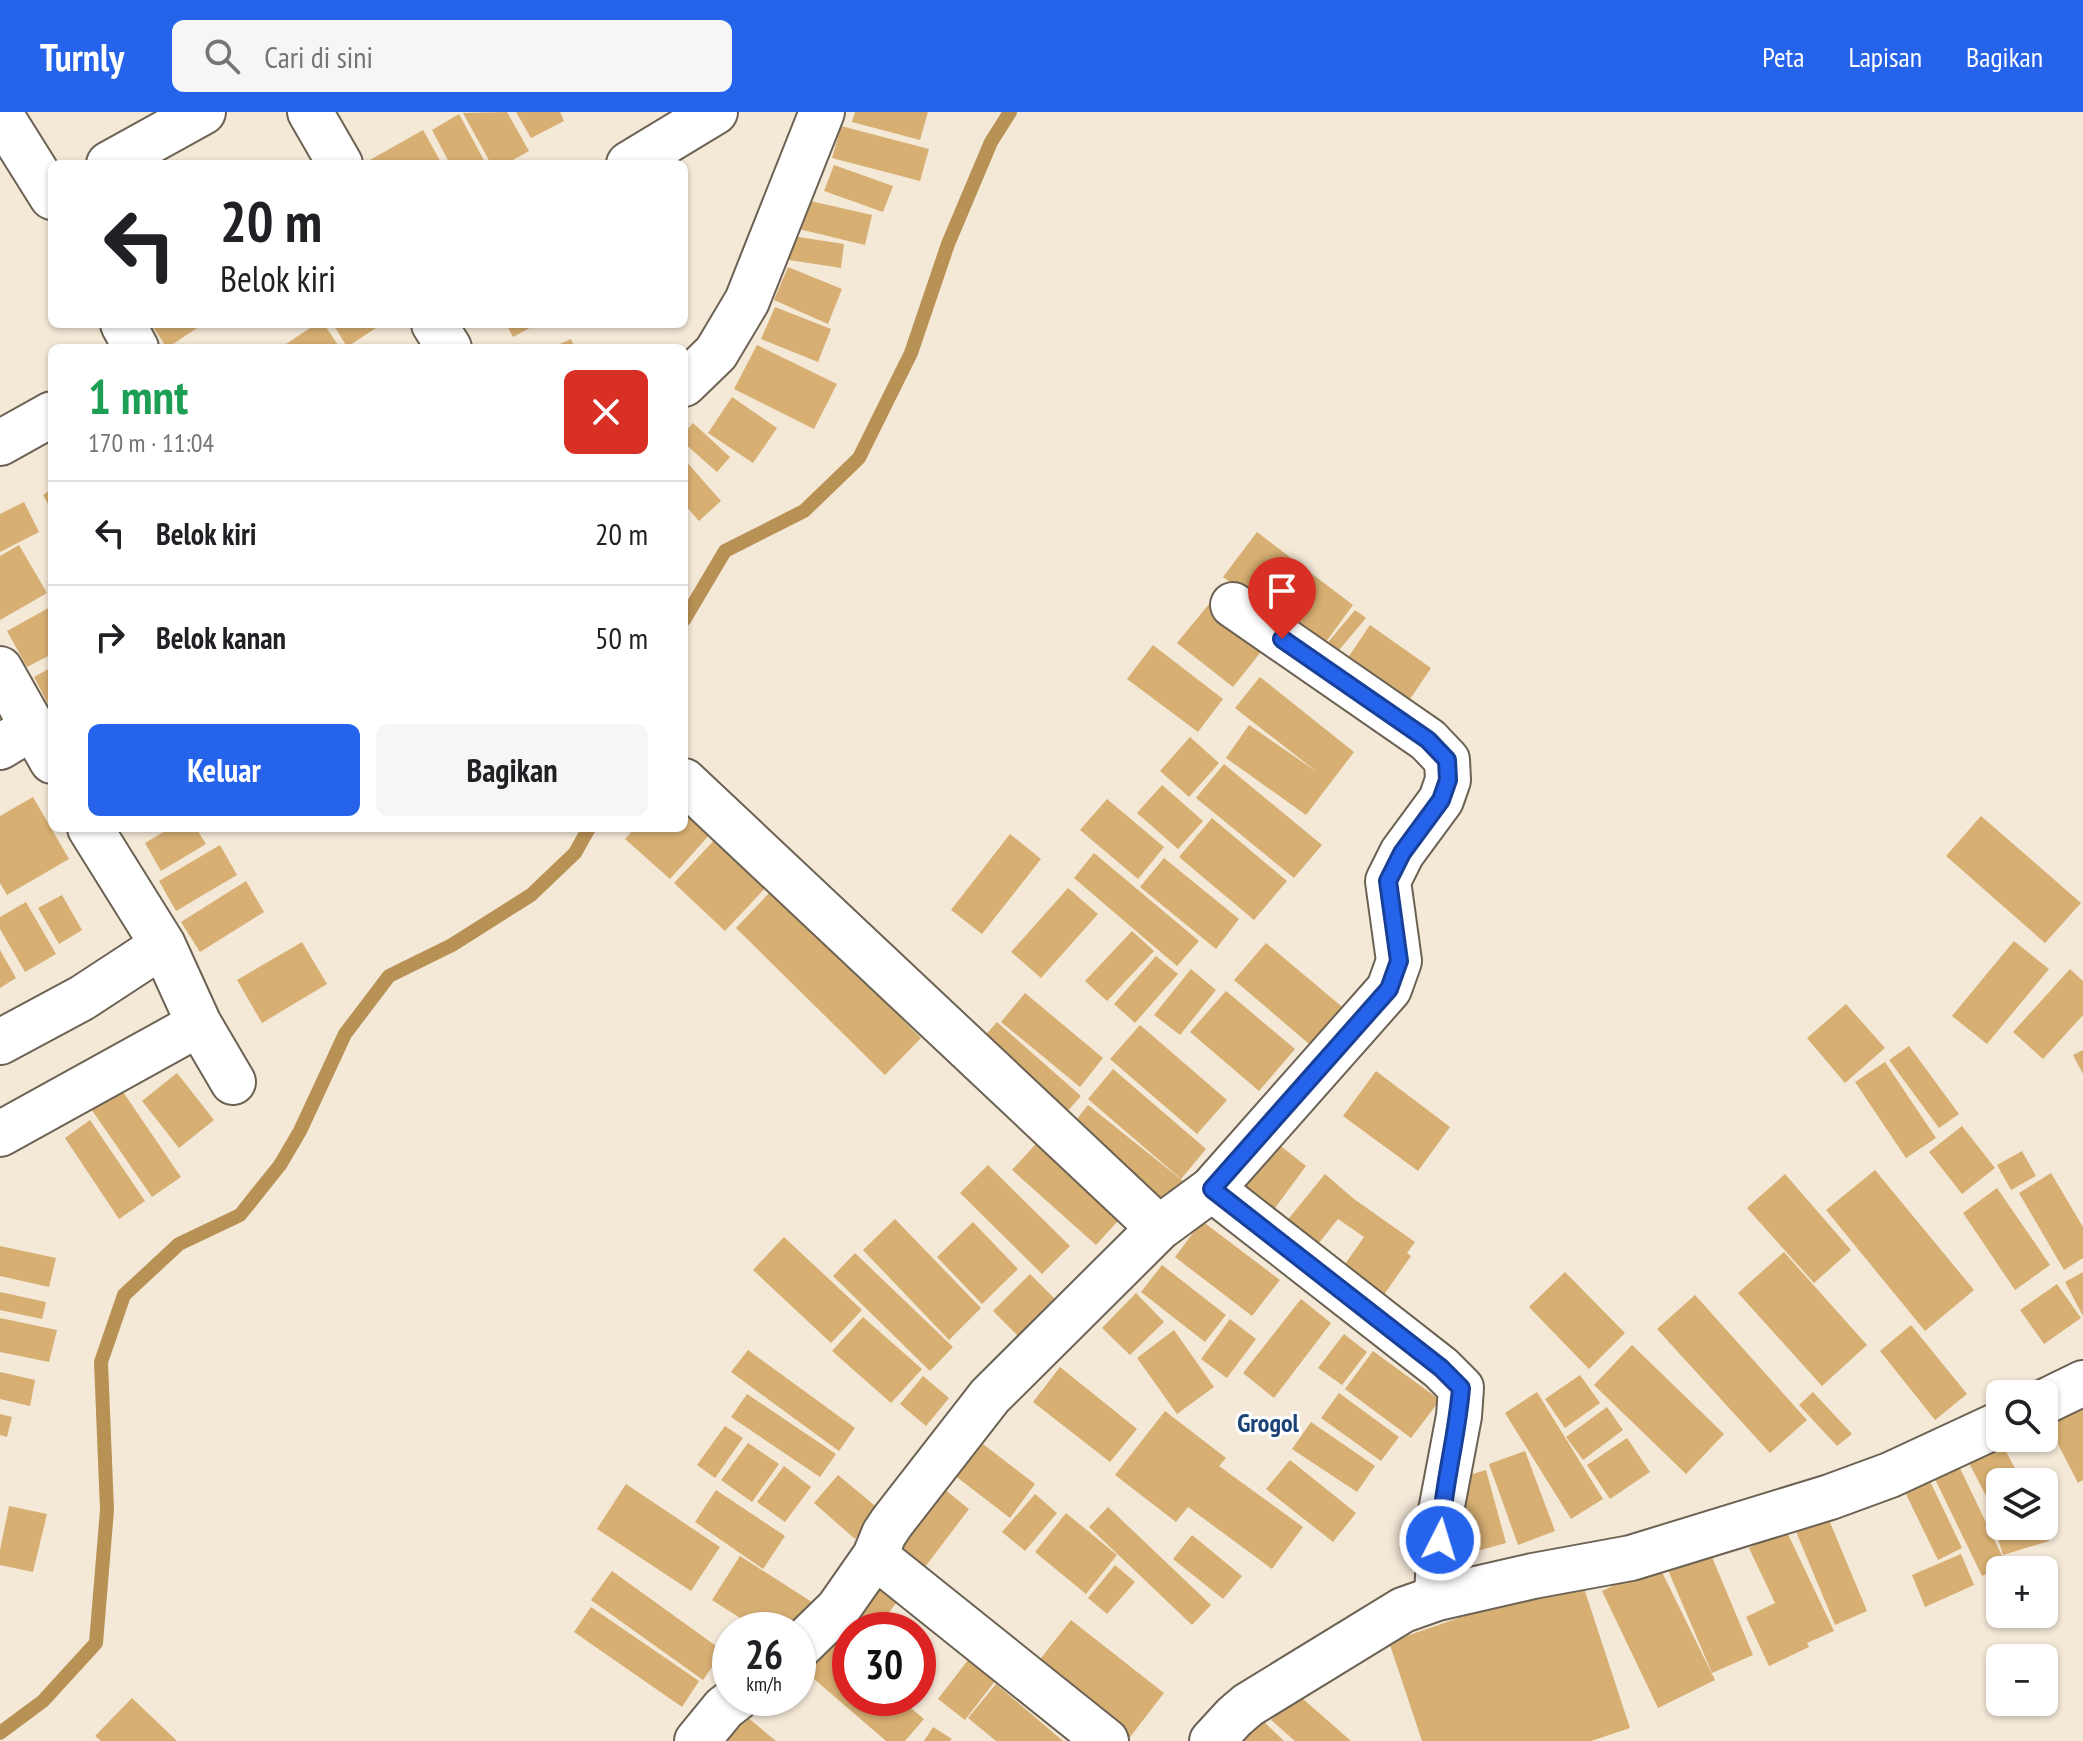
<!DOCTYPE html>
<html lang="id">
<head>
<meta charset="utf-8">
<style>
	:root { --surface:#fff; --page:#f6f6f6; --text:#202124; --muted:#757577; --line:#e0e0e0; --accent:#2563eb }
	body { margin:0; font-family:"PT Sans Narrow",sans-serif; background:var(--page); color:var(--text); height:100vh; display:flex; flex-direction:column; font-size:30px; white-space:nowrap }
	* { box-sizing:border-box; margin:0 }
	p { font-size:26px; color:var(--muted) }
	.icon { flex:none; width:44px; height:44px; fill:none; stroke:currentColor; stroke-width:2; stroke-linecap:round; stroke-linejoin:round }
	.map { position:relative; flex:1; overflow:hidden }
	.sheet { position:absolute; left:48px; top:232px; width:640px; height:488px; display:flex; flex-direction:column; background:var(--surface); border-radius:12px; box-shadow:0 2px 6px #0004 }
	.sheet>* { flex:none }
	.banner { position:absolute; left:48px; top:48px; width:640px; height:168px; border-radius:12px; box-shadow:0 2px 6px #0004; background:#fff; color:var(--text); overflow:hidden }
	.controls { position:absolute; left:1986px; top:1268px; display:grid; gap:16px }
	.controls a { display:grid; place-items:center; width:72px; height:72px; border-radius:12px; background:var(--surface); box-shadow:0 2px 6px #0004; font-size:40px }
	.speed { position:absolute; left:712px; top:1500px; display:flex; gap:16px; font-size:40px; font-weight:700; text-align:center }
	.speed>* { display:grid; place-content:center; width:104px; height:104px; border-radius:50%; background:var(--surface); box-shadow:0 2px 6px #0004; line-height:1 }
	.speed small { font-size:20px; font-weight:400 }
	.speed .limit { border:12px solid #d22; background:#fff; color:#111 }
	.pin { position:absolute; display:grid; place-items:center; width:68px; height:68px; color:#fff; margin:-82px -34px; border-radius:50% 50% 50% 0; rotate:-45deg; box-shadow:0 0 8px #0007 }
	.pin .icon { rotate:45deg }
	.me { position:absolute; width:88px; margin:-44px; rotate:5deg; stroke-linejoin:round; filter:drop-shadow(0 0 6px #0008) }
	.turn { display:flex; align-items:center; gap:28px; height:168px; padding:0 40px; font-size:36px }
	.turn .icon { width:104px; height:104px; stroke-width:2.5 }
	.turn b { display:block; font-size:56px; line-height:68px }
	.round { display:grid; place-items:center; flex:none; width:84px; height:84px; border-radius:12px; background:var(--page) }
	.summary { display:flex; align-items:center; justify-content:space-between; height:136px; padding:0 40px }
	h1 { font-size:48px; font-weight:700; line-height:60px; color:#1e9e55 }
	.cta { display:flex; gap:16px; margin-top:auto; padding:16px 40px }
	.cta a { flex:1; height:92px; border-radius:12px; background:var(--accent); color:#fff; font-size:32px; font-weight:700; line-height:92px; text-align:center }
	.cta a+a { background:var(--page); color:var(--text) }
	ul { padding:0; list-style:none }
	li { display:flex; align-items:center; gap:24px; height:104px; padding:0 40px; border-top:2px solid var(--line) }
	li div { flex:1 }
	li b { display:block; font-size:30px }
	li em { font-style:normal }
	header { display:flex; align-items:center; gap:48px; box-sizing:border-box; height:112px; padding:0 40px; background:var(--accent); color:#fff }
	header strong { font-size:38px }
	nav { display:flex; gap:44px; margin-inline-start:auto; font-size:28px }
	.search { width:560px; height:72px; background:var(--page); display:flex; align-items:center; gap:20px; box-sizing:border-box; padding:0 28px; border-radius:12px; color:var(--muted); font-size:30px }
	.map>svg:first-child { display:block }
</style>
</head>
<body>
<header>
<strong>Turnly</strong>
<div class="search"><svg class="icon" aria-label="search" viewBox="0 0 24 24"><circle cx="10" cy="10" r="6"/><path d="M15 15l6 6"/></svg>Cari di sini</div>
<nav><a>Peta</a><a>Lapisan</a><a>Bagikan</a></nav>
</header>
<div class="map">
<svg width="2083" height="1629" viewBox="0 0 2083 1629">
	<rect width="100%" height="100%" fill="#f4e8d7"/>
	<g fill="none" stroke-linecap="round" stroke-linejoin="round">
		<!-- stream -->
		<path stroke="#b89155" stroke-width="14" d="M684 508 725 439 804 399 859 346 911 241 948 132 991 30 1010 0
			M0 1621 43 1589 96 1531 107 1398 101 1250 124 1183 179 1132 240 1103 280 1053 300 1019 345 922 389 864 452 833 531 783 575 741 589 716"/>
	</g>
	<!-- building -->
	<path fill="#d7af73" d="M507 0 529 39 506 52H491L463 1Z
		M516 0H560L564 9 531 26Z
		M855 0H928L920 28 852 10Z
		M459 2 486 52H450L432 18Z
		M841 14 929 37 920 69 832 46Z
		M423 18 442 52H372L370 48Z
		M834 53 893 74 883 100 824 79Z
		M806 88 872 103 865 133 799 117Z
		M792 124 844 132 841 156 789 148Z
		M788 155 842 177 828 212 774 188Z
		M775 195 831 217 818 250 761 227Z
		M151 212H203L167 236Z
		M316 212H324L340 236H280Z
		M333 212H382L347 235Z
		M506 212H537L513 225Z
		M571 227 575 236H551Z
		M757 233 837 272 814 317 734 277Z
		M732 285 777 316 753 351 708 321Z
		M693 311 730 345 717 360 684 331V321Z
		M684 347 721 389 699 409 684 392Z
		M52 377V399L43 383Z
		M24 390 39 420 0 440V402Z
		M1257 420 1353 493 1320 538 1223 465Z
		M19 433 47 481 0 508V444Z
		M1214 486 1268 531 1233 575 1177 531Z
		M52 494V542L27 555 7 519Z
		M1355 498 1366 506 1334 544 1324 535Z
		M1370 513 1431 556 1406 593 1345 550Z
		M1153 533 1223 587 1198 620 1127 567Z
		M52 555V600L34 565Z
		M1260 565 1354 640 1306 703 1226 646 1249 613 1317 660 1235 596Z
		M1190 625 1219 651 1189 685 1160 659Z
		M1224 652 1322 733 1294 766 1196 686Z
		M1162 673 1203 709 1178 737 1137 701Z
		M33 685 69 747 7 783 0 771V704Z
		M1107 687 1164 735 1138 767 1080 718Z
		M684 696 711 721 670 767 625 727 635 716H684Z
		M1981 704 2081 791 2045 831 1946 744Z
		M1212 706 1287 769 1254 808 1179 745Z
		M170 716H196L206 732 161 759 145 731Z
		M1010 722 1041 747 982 822 951 798Z
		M718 724 769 772 725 819 674 771Z
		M220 733 237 763 176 799 159 769Z
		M1094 741 1199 829 1177 854 1074 766Z
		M1164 746 1239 807 1216 837 1140 775Z
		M246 769 264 800 200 840 181 810Z
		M1068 776 1098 802 1041 866 1011 840Z
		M772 778 921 926 885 963 736 816Z
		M62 783 82 818 59 832 38 796Z
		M26 790 56 842 25 860 0 817V805Z
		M1132 819 1154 839 1107 889 1085 869Z
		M2014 829 2049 857 1987 932 1952 904Z
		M302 830 327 872 262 911 237 868Z
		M1266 831 1347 899 1315 937 1234 868Z
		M0 838 16 866 0 876Z
		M1156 844 1178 862 1135 911 1114 892Z
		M1191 857 1216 878 1180 923 1154 903Z
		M2070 857 2083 869V903L2043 947 2013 920Z
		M1226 879 1295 937 1259 979 1190 920Z
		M1025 881 1103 946 1080 975 1001 910Z
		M1846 892 1885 936 1845 971 1807 926Z
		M997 910 1081 984 1057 1011 974 936Z
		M1140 913 1227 988 1197 1022 1110 947Z
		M1909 934 1959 1002 1939 1016 1889 948Z
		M2083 938V962L2073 943Z
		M1885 950 1936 1026 1906 1046 1855 970Z
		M1113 957 1206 1037 1181 1067 1088 987Z
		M1376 959 1450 1015 1418 1059 1343 1004Z
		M177 961 214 1008 179 1036 142 989Z
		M119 974 181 1065 152 1085 89 994Z
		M1088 993 1183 1069 1162 1095 1068 1018Z
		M90 1008 145 1089 119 1107 65 1026Z
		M1962 1014 1995 1056 1962 1082 1929 1040Z
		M1044 1023 1127 1099 1096 1133 1012 1058Z
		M1273 1028 1306 1054 1269 1104 1235 1080Z
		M2022 1039 2036 1064 2011 1078 1997 1053Z
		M988 1053 1070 1134 1042 1162 960 1081Z
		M1875 1058 1974 1178 1925 1219 1826 1098Z
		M2051 1061 2083 1115V1146L2064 1158 2019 1081Z
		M1325 1062 1354 1087 1415 1130 1407 1141 1411 1144 1381 1187 1341 1158 1364 1125 1338 1107 1307 1146 1276 1122Z
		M1785 1062 1851 1138 1814 1171 1747 1096Z
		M1997 1076 2050 1153 2015 1178 1963 1101Z
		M895 1107 981 1196 949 1228 863 1138Z
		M1202 1109 1280 1168 1252 1204 1175 1145Z
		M973 1110 1018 1157 982 1192 937 1145Z
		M784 1125 862 1198 831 1231 753 1158Z
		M0 1134 56 1146 49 1175 0 1164Z
		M1784 1140 1867 1233 1822 1274 1738 1181Z
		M855 1141 953 1235 930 1259 833 1164Z
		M1162 1153 1226 1203 1205 1230 1141 1180Z
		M1565 1160 1625 1221 1589 1257 1529 1195Z
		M2083 1160V1204L2065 1170Z
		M1030 1162 1069 1201 1032 1238 993 1199Z
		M2057 1172 2081 1206 2044 1232 2020 1198Z
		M0 1180 46 1190 42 1207 0 1198Z
		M1136 1181 1164 1210 1130 1243 1102 1216Z
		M1695 1183 1807 1308 1770 1341 1657 1217Z
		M1301 1187 1331 1211 1274 1286 1243 1261Z
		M863 1205 922 1257 891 1291 832 1239Z
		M0 1206 57 1218 49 1250 0 1240Z
		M1230 1207 1256 1227 1227 1266 1201 1247Z
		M1911 1213 1967 1282 1935 1308 1880 1239Z
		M1174 1218 1214 1275 1177 1302 1137 1246Z
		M1344 1222 1367 1240 1342 1273 1318 1256Z
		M1632 1233 1724 1322 1686 1362 1594 1273Z
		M748 1238 855 1316 839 1339 731 1260Z
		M1373 1239 1440 1288 1411 1326 1345 1277Z
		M1060 1255 1137 1317 1110 1350 1033 1290Z
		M0 1260 35 1268 30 1294 0 1287Z
		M1580 1263 1600 1291 1565 1316 1545 1287Z
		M923 1264 949 1286 926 1314 900 1292Z
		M1537 1280 1603 1387 1571 1407 1505 1301Z
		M1813 1280 1852 1322 1837 1334 1799 1293Z
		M1339 1281 1399 1325 1381 1349 1321 1306Z
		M747 1282 836 1342 820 1365 731 1305Z
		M2083 1288V1368L2078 1371 2045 1307Z
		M1607 1295 1623 1318 1583 1348 1566 1325Z
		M1165 1299 1226 1346 1219 1354 1303 1415 1272 1457 1188 1395 1176 1410 1115 1363Z
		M0 1302 12 1305 7 1325 0 1323Z
		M1311 1310 1375 1354 1357 1380 1292 1337Z
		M725 1314 743 1326 715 1366 697 1353Z
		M970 1322 1035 1372 1010 1406 945 1356Z
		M1998 1324 2020 1366 2013 1370H2000V1377L1986 1384 1964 1341Z
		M1627 1326 1650 1360 1610 1387 1587 1353Z
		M748 1331 779 1352 752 1390 721 1368Z
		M1525 1339 1555 1419 1518 1433 1489 1352Z
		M1290 1348 1356 1401 1333 1430 1266 1377Z
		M1956 1348 2006 1452 1982 1464 1932 1361Z
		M784 1354 811 1375 785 1410 757 1390Z
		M1486 1358 1506 1431 1466 1442 1447 1370Z
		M838 1363 880 1398 855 1427 814 1391Z
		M1927 1363 1962 1436 1938 1448 1903 1376Z
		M626 1372 720 1435 691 1479 597 1417Z
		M944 1377 969 1397 925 1455 900 1434Z
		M716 1378 785 1424 763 1457 695 1410Z
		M1035 1382 1057 1401 1025 1439 1002 1420Z
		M2000 1388V1414H2044L2049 1429 2003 1443 1987 1392Z
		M9 1394 47 1402 33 1460 0 1453V1438Z
		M1108 1395 1211 1493 1192 1513 1089 1415Z
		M1824 1396 1867 1499 1835 1513 1792 1410Z
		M1066 1401 1117 1443 1086 1482 1035 1440Z
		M1786 1418 1834 1519 1807 1531 1809 1535 1769 1554 1746 1505 1775 1491 1749 1436Z
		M1192 1423 1242 1464 1223 1487 1173 1447Z
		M1704 1426 1753 1543 1712 1561 1662 1444Z
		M1961 1442 1974 1473 1925 1495 1912 1463Z
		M740 1444 818 1494 798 1518H759L712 1488Z
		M1658 1452 1715 1568 1658 1596 1602 1479Z
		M1115 1453 1135 1470 1107 1502 1088 1486Z
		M612 1459 723 1539 703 1568 591 1488Z
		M1580 1464 1630 1616 1591 1629H1422L1389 1530Z
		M878 1468 901 1485 875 1518H850V1528L841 1522Z
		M591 1495 699 1569 682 1595 574 1520Z
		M1071 1508 1164 1581 1127 1629 1034 1555Z
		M832 1529 850 1545V1586H899L924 1607 905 1629H886L806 1560Z
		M975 1539 1002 1560 965 1608 938 1587Z
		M996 1572 1063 1629H996L968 1606Z
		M1295 1580 1351 1629H1295L1271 1608Z
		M132 1586 177 1629H101L95 1624Z
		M736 1596 776 1629H722Z
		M1260 1606 1284 1629H1238Z
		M933 1615 952 1627 950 1629H924Z"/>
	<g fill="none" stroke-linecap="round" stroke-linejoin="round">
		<!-- street casing -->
		<g stroke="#6c6253" stroke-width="48">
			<path id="street" d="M310 0 340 52
				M0 2 52 85
				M109 52 203 0
				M629 52 715 0
				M123 212 136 236
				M434 212 449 236
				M684 272 716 241 747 189 822 0
				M0 331 52 302
				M0 557 52 649
				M0 635 33 615
				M684 669 1159 1116
				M90 716 163 833 199 912 233 970
				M0 930 82 886 163 833
				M0 1022 199 912
				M1212 1077 1441 1256 1461 1276 1459 1304 1441 1399 1437 1486
				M2044 1290 2083 1271
				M798 1536 838 1497 875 1444
				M697 1629 724 1596 737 1586
				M1106 1629 875 1444 884 1422 892 1410 990 1284 1159 1116 1212 1077 1389 877 1399 849 1388 769 1402 741 1441 688 1448 668 1447 648 1428 628 1233 493
				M1212 1629 1234 1605 1248 1593 1403 1498 1437 1486 1533 1464 1631 1446 1830 1385 1890 1363 2000 1312"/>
		</g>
		<!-- street -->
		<use href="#street" stroke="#fff" stroke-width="44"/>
	</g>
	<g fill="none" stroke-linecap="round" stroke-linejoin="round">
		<!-- route casing -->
		<g stroke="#184099" stroke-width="20">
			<path id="route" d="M1282 527 1428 628 1447 648 1448 668 1441 688 1402 741 1388 769 1399 849 1389 877 1212 1077 1441 1256 1461 1276C1457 1327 1442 1377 1440 1428"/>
		</g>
		<!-- route -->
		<use href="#route" stroke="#2563eb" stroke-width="14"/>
	</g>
	<g text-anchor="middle" stroke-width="6" stroke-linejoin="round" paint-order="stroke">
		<!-- quarter labels -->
		<g font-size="26" font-weight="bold" fill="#1c4378" stroke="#fff">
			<text x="1268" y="1320">Grogol</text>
		</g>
	</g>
</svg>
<div class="controls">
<a><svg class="icon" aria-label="search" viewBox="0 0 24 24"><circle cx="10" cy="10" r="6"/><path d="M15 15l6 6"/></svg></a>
<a><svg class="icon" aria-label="layers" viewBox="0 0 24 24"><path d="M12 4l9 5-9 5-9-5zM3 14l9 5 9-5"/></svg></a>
<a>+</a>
<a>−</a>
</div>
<div class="speed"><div>26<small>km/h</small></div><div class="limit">30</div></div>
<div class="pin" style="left:1282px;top:527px;background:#d93025"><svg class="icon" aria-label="arrive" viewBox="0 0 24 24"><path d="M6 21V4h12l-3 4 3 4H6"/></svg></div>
<svg class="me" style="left:1440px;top:1428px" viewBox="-20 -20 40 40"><circle r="17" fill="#2563eb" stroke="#fff" stroke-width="3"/><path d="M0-11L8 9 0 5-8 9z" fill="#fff"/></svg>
<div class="banner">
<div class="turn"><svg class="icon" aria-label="left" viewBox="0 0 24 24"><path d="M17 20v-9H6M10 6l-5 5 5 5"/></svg><div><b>20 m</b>Belok kiri</div></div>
</div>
<section class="sheet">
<div class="summary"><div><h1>1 mnt</h1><p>170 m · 11:04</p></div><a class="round" style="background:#d93025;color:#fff"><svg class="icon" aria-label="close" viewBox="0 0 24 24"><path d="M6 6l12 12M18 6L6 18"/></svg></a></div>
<ul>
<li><svg class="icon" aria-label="left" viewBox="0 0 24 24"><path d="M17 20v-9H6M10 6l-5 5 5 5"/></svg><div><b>Belok kiri</b></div><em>20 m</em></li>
<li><svg class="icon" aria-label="right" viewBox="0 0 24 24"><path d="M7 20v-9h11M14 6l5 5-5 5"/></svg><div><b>Belok kanan</b></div><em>50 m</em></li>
</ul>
<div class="cta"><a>Keluar</a><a>Bagikan</a></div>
</section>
</div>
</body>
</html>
